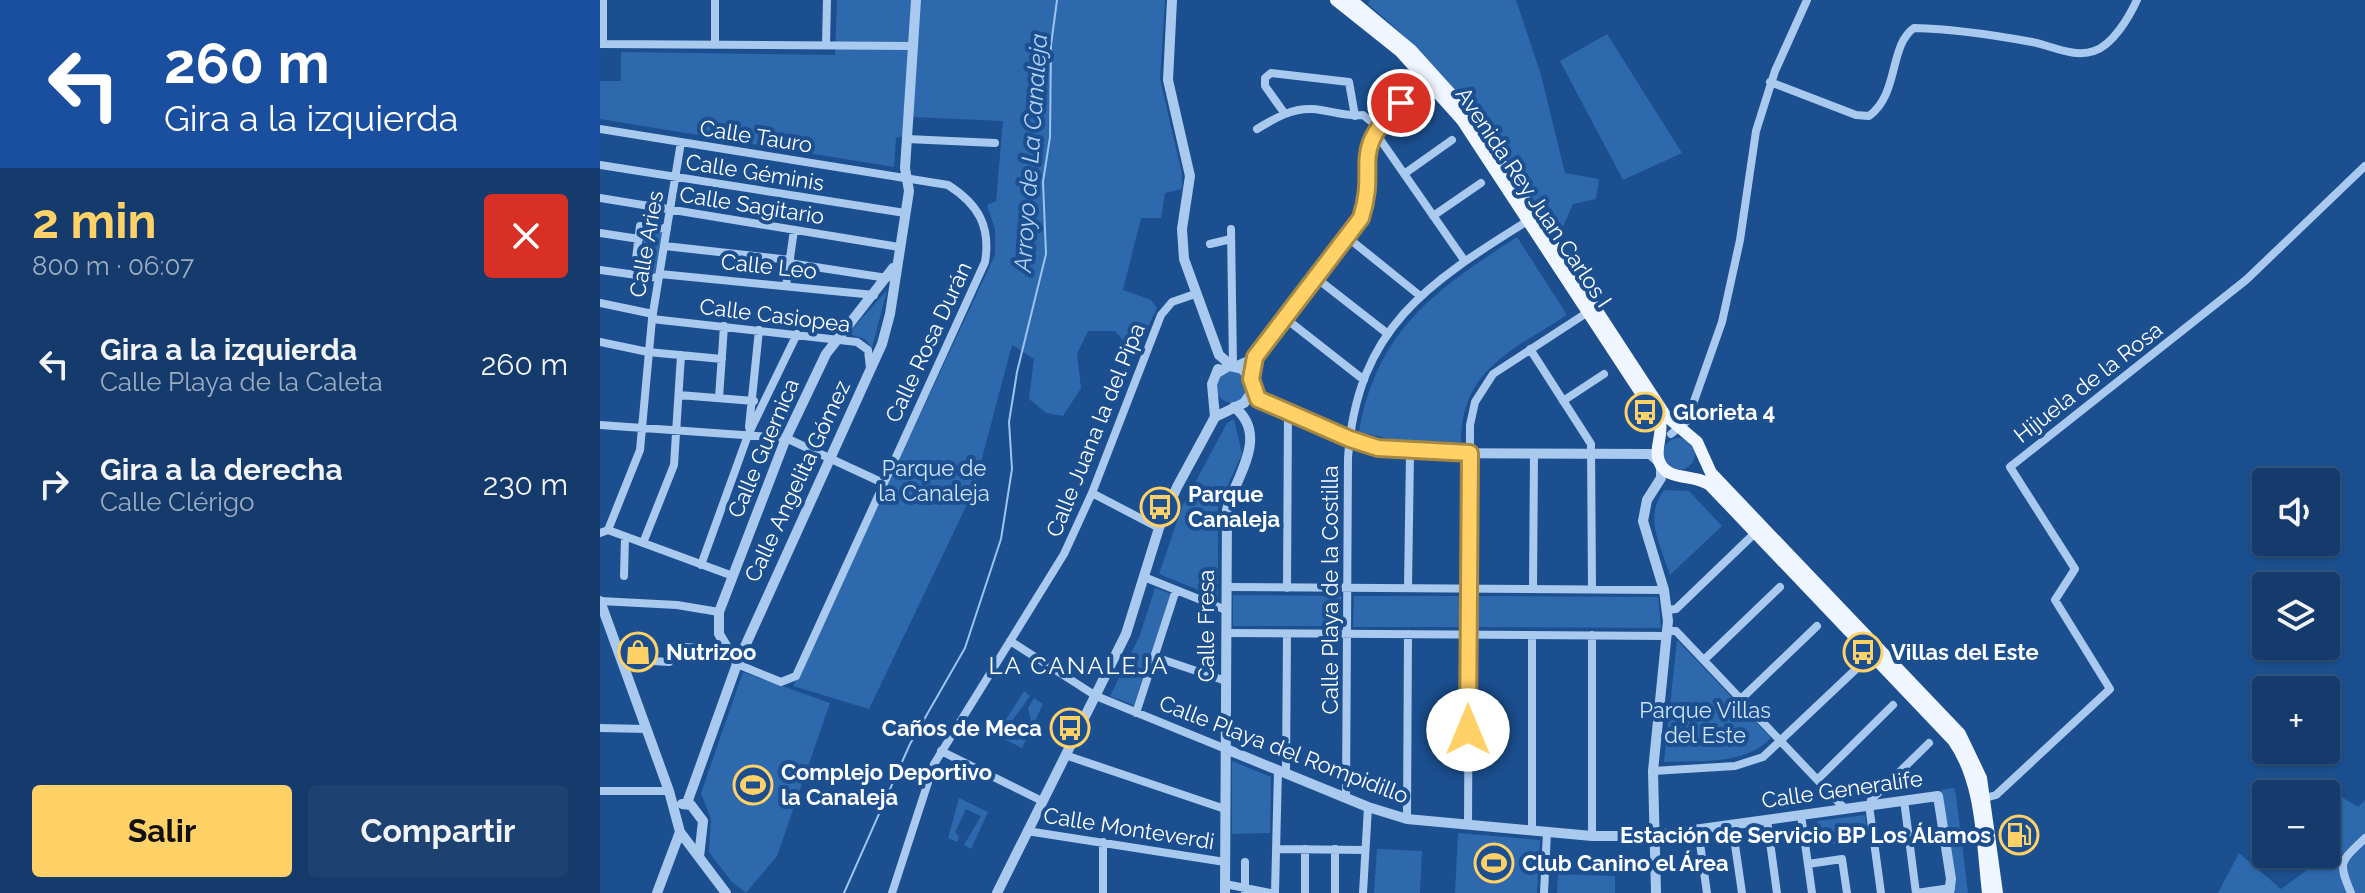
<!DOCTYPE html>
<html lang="es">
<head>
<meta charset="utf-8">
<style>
	:root { --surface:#143b6b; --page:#1d4271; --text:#f1f3f6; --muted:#9dadc1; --line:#33557e; --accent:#ffd166 }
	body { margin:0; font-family:Raleway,sans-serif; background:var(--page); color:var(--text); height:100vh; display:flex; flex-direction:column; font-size:30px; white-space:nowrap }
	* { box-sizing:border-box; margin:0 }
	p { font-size:26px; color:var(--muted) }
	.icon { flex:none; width:44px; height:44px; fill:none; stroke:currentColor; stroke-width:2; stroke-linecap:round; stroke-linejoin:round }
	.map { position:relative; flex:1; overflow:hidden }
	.panel { display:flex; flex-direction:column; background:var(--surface); width:600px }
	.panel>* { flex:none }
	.hud { background:#1a4fa0; color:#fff; overflow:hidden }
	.fabs { position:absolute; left:1652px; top:468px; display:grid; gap:16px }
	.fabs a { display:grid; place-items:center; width:88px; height:88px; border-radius:8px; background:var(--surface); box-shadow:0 2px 6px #0004,0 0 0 2px var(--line); font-size:40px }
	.pin { position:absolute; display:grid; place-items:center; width:68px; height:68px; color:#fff; margin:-34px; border:4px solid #fff; border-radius:50%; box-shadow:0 2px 8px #0007 }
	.me { position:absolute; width:88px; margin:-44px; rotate:0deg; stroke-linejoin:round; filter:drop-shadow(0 0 6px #0008) }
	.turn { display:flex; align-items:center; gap:28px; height:168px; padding:0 32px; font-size:36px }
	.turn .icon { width:104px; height:104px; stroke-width:2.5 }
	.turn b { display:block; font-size:56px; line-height:68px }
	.round { display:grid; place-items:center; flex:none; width:84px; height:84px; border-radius:8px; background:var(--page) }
	.summary { display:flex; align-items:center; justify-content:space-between; height:136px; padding:0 32px }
	h1 { font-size:48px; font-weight:700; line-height:60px; color:var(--accent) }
	.button { display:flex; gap:16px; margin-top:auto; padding:16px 32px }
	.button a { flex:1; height:92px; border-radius:8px; background:var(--accent); color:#111; font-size:32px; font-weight:700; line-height:92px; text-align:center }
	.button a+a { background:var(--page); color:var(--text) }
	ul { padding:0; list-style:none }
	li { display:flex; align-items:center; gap:24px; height:120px; padding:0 32px }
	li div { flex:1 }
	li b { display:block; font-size:30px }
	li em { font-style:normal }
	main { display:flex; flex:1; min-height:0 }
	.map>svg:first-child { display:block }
</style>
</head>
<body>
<main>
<section class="panel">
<div class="hud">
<div class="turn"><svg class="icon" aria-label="left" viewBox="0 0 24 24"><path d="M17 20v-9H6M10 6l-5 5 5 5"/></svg><div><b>260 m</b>Gira a la izquierda</div></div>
</div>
<div class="summary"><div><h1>2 min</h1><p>800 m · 06:07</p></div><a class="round" style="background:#d93025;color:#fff"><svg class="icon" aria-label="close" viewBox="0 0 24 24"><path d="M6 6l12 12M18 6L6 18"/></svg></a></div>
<ul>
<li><svg class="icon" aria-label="left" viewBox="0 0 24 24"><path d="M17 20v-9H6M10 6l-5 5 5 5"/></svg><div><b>Gira a la izquierda</b><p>Calle Playa de la Caleta</p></div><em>260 m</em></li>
<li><svg class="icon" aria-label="right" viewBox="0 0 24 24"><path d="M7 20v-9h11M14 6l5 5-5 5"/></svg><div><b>Gira a la derecha</b><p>Calle Clérigo</p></div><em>230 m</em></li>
</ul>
<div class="button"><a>Salir</a><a>Compartir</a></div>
</section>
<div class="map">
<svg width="1765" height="893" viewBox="0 0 1765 893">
	<rect width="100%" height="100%" fill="#1b4f8f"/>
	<!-- green -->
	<path fill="#2e69ad" d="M237 0H565L560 79 582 174V189L565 193 561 218H541L523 290 551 300 557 308 537 349 526 344 515 331H488L477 354 481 388 463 416 446 413 429 399 434 359 412 345 373 492 269 709 193 686 395 255V229L387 205 396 201 403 121 312 117 305 136 296 138 294 167 0 119V81H21V52L235 55Z
		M770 0H916L941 75 965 173 999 179 996 199 973 204 958 238C902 148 850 73 768 4Z
		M1007 34 1082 153 1023 180 960 61Z
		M46 228 63 233 55 273 40 271 37 268Z
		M917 237 967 315C913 350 861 369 861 442L800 441 759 432C777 330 835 290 917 237Z
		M287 290 272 348 265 339 248 334Z
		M616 387a16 16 0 1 1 32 0a16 16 0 1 1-32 0Z
		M634 419 642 454 618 507V598L559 574 582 507 627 423Z
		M1063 454a16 16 0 1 1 32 0a16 16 0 1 1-32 0Z
		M1064 490 1089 491 1122 526 1070 575C1061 545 1043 518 1064 490Z
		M555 588 571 594 534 705 510 696 540 635Z
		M633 595 741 596V626H633Z
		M754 596H863L862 627H753Z
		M875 596 1058 597 1061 628 875 627Z
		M1077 640 1171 738C1144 766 1100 760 1064 762Z
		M143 672 230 703 177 856 146 893 131 881 109 852 111 819 101 793Z
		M424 691 430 696 404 732 417 741 431 719 428 708 434 698 443 704 422 748 396 735Z
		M632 761 671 777 670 833 632 834Z
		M1354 788 1356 795 1368 893H1353L1355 879 1341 790Z
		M1740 796 1758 807 1765 800V893H1618L1639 853 1681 889 1736 849 1730 805Z
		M359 798 388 812 371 849 364 845 381 816 366 809 355 832 359 837 357 842 348 838Z
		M1265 815 1268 839 1220 846 1217 821Z
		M858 833 940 840 937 893H855Z
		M777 849 822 851 820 893H774Z
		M958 874 1015 876V893H957Z"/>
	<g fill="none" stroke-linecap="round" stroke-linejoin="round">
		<!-- stream -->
		<path stroke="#9cc4f0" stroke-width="2" d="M244 893 310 744 365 648 401 539 412 469 409 422 417 372 446 254 443 182 450 137 451 45 457 0"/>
		<!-- minor -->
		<path stroke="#a9c9ee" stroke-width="8" d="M0 44 312 46
			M3 44V0
			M115 44V0
			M226 45 227 0
			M1170 82 1256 115 1269 116C1299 95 1289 45 1314 28 1353 29 1394 35 1432 42 1452 46 1474 58 1494 51 1513 45 1529 17 1537 0
			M685 114 665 86V78L671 73 749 82 755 116
			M0 129 348 185C378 204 391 226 385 262L196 676 181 682 137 664
			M657 129C674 119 691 108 712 109 730 110 744 117 763 115L778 127
			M775 132 864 260
			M307 139 395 143
			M0 165 305 213
			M804 174 852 140
			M0 198 299 247
			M833 216 881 183
			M631 229 633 366
			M0 233 39 239
			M747 237 819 295
			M610 244 631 239
			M65 246 190 260
			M189 263 287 278
			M0 270 58 278
			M60 274 274 295
			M34 275 40 226 67 229
			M715 277 788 334
			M186 286 194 230
			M0 303 53 314
			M685 318 764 380
			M52 319 257 342 268 350 270 368
			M0 342 48 352 122 359
			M930 349 991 444 992 589
			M635 366 655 357 761 218C768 197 765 183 765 162 766 126 803 101 827 79
			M79 395 154 401
			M119 398 124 326
			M963 401 1004 374
			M0 425 186 438 283 483
			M149 427 159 330
			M1071 434 1087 421 1122 322 1140 240 1156 131 1175 71 1207 0
			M492 493 559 528
			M8 530 40 450 52 319 81 142
			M0 533 8 530 133 576
			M43 543 74 465 81 355
			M101 565 148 435 197 334
			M24 576 25 537
			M544 577 626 610
			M626 587 1064 590
			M687 588 688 412
			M808 588 810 453
			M933 589 934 454
			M0 601 77 605 119 612
			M1067 610 1076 609 1155 533
			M1068 631H1076L1245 809
			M626 633 1067 636
			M410 641 496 696 626 749
			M555 657 626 681
			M21 659 69 662 70 646 128 650
			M1104 660 1180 587
			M1141 699 1217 626
			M536 713 576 590
			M0 728 47 729
			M341 751 442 801
			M465 755 625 809
			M1053 771 1135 766 1163 757 1272 654
			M686 774 687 634
			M1218 779 1293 705
			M0 791H69
			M746 798 748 458C757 327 828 283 929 220
			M1385 798 1396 795 1510 689 1455 600 1475 569 1410 467 1646 280 1765 166
			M1304 800 1316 893
			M1269 805 1281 893
			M1271 805V800L1329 743
			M1201 815 1212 893
			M807 819 808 634
			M1167 820 1177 893
			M868 824 870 425 875 402 893 374 988 312
			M1132 824 1142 893
			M1098 829 1107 893
			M932 830V635
			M427 831 625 862
			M992 836V635
			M678 849 765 850
			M735 849V893
			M1208 864 1242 859 1247 893
			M625 884 670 893
			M645 892V862
			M292 893 334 764 464 554 492 493 561 315 572 302 595 294
			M503 893V842
			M675 893 678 770
			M705 893V849
			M763 893 768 807
			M944 893 947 832
			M1316 893 1351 888
			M1751 893C1737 860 1741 862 1765 838"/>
		<!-- tertiary -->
		<path stroke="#a9c9ee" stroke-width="10" d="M572 0 568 80 590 176 582 229 584 259 619 355 632 366
			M652 389 658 399C708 421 755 445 810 453L1050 454 1059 462
			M615 417 612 384 618 369
			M0 601 69 791 80 832 126 893
			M137 664 119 634V612L186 438 226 354 293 268
			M626 749 768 807 807 819 992 836H1050L1338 796 1351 879 1349 893
			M87 803 137 664 282 344 290 314 309 191 305 168 316 0
			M82 804 91 805 103 821 99 857
			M57 893 80 832
			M397 893 526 634 559 528 577 487 615 417 644 403 652 392 651 379 642 369 629 366 617 373
			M625 893 627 510C634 479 671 436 634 407
			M1056 893 1053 771 1068 621 1064 590 1043 521 1047 500 1061 478V465"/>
		<!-- primary -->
		<path stroke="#f0f6ff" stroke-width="12" d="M736 0 800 51 862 120 1060 422C1063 436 1054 449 1059 461 1066 482 1094 473 1110 485L1353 740C1383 782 1382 843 1388 893
			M751 0 811 50 867 112 1065 415 1097 442 1111 473 1360 734 1381 778 1397 893"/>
	</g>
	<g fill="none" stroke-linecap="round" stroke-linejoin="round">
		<!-- route casing -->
		<g stroke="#a68842" stroke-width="20">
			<path id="route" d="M801 103C747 154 779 162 761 218L655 357 651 379 658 399 750 439 778 448 870 453 868 730"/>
		</g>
		<!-- route -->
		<use href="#route" stroke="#ffd166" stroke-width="14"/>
	</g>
	<!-- icons -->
	<defs>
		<g id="bus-ring" transform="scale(2)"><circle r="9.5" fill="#1b4f8f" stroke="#ffd166" stroke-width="1.5"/><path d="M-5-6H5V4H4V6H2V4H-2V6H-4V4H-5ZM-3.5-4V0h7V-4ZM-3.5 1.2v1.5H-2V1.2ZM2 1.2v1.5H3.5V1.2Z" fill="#ffd166"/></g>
		<g id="shop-ring" transform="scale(2)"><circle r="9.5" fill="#1b4f8f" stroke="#ffd166" stroke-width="1.5"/><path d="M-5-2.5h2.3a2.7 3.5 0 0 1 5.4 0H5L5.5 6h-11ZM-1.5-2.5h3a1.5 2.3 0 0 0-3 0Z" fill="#ffd166"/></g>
		<g id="stadium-ring" transform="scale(2)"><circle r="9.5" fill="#1b4f8f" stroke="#ffd166" stroke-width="1.5"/><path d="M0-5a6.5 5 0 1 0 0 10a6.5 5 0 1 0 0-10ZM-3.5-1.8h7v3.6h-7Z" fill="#ffd166"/></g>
		<g id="fuel-ring" transform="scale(2)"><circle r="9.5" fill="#1b4f8f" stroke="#ffd166" stroke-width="1.5"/><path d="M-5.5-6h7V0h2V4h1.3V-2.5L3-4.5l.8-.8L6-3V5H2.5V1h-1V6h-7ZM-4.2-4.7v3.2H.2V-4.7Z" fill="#ffd166"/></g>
	</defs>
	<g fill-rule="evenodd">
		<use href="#bus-ring" x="1045" y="412"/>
		<use href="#bus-ring" x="560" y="507"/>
		<use href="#shop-ring" x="38" y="652"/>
		<use href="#bus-ring" x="1263" y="652"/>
		<use href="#bus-ring" x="470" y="728"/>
		<use href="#stadium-ring" x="153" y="785"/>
		<use href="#fuel-ring" x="1419" y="835"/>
		<use href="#stadium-ring" x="894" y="863"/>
	</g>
	<g text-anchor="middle" stroke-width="8" stroke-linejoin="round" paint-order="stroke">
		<!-- street labels -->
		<g font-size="22" fill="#fff" stroke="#1b4f8f">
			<text transform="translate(156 136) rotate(9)" y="8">Calle Tauro</text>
			<text transform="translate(155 172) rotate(9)" y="8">Calle Géminis</text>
			<text transform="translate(934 197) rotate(56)" y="8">Avenida Rey Juan Carlos I</text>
			<text transform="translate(152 205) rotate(9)" y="8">Calle Sagitario</text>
			<text transform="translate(46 244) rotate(-80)" y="8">Calle Aries</text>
			<text transform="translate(169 266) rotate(6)" y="8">Calle Leo</text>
			<text transform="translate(175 315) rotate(7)" y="8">Calle Casiopea</text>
			<text transform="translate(328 342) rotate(-65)" y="8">Calle Rosa Durán</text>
			<text transform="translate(1488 382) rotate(-38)" y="8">Hijuela de la Rosa</text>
			<text transform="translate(495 430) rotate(-68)" y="8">Calle Juana la del Pipa</text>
			<text transform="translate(163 448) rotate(-67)" y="8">Calle Guernica</text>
			<text transform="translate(197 481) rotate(-65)" y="8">Calle Angelita Gómez</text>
			<text transform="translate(730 590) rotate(-90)" y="8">Calle Playa de la Costilla</text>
			<text transform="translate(606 626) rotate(-90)" y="8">Calle Fresa</text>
			<text transform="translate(684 749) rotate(21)" y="8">Calle Playa del Rompidillo</text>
			<text transform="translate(1242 789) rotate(-8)" y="8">Calle Generalife</text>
			<text transform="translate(529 828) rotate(9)" y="8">Calle Monteverdi</text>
		</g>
		<!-- poi labels -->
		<g font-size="22" font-weight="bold" fill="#fff" stroke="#1b4f8f" text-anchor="start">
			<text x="1073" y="420">Glorieta 4</text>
			<text x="588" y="502">Parque<tspan x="588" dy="25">Canaleja</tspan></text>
			<text x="66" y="660">Nutrizoo</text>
			<text x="1291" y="660">Villas del Este</text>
			<text x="442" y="736" text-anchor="end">Caños de Meca</text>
			<text x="181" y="780">Complejo Deportivo<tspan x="181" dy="25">la Canaleja</tspan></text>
			<text x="1391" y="843" text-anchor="end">Estación de Servicio BP Los Álamos</text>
			<text x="922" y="871">Club Canino el Área</text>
		</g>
		<!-- park labels -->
		<g font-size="22" fill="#cfe3fa" stroke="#1b4f8f">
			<text x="334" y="476">Parque de<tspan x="334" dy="25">la Canaleja</tspan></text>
			<text x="1105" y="718">Parque Villas<tspan x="1105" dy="25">del Este</tspan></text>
		</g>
		<!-- water labels -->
		<g font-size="24" font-style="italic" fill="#b5d3f5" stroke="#1b4f8f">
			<text transform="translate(431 153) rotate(-86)" y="8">Arroyo de La Canaleja</text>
		</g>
		<!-- neighbourhood labels -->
		<g font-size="24" letter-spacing="2" fill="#fff" stroke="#1b4f8f">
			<text x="479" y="674">LA CANALEJA</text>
		</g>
	</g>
</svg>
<div class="fabs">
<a><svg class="icon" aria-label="sound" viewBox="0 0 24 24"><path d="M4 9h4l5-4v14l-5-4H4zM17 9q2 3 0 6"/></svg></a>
<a><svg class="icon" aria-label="layers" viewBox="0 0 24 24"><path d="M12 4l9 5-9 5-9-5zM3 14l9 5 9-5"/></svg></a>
<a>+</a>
<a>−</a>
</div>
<div class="pin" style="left:801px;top:103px;background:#d93025"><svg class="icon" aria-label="arrive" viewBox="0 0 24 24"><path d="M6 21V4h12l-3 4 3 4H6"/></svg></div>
<svg class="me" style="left:868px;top:730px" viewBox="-20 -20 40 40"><circle r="19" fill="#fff"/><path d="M0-13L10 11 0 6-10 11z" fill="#ffd166"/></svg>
</div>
</main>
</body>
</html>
